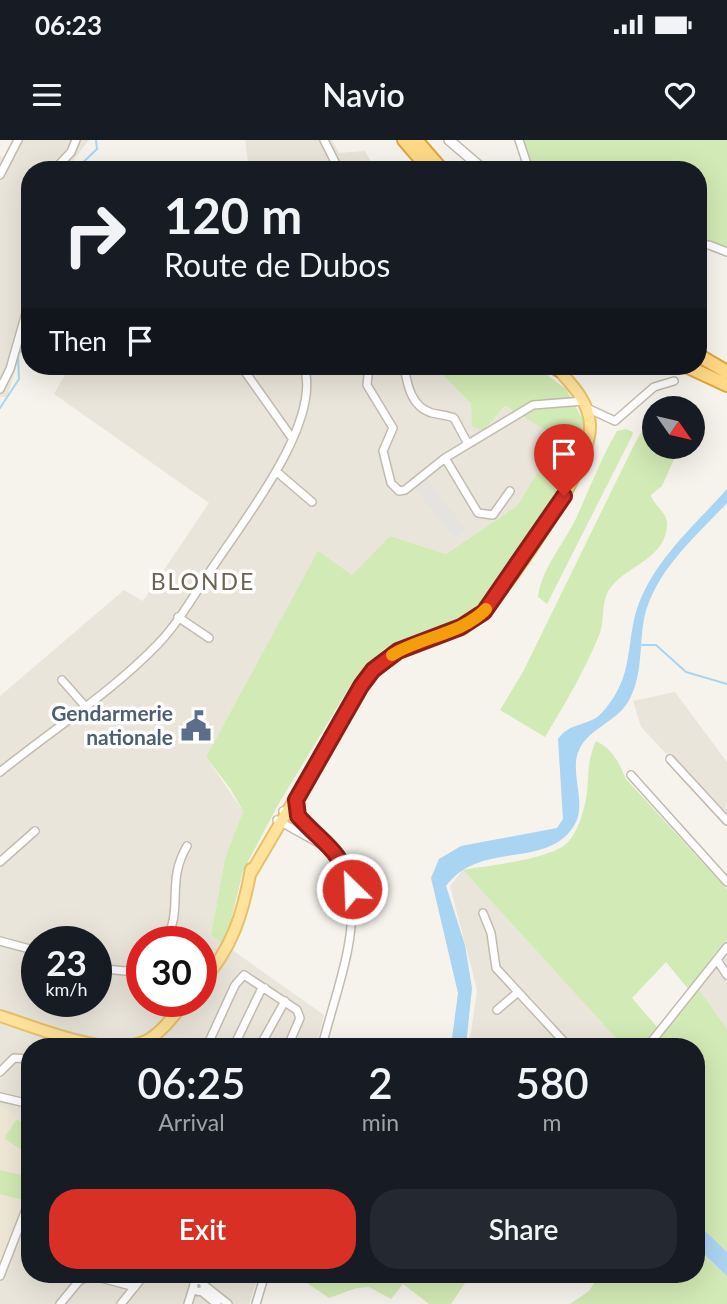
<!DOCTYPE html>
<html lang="en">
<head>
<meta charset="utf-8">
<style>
	:root { --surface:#171b24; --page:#242831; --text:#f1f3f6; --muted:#9ea1a6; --accent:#d93025 }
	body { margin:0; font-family:Lato,sans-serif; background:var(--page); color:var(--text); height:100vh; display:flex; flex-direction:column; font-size:26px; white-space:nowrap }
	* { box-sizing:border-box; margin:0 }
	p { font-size:23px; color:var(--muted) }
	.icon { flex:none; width:38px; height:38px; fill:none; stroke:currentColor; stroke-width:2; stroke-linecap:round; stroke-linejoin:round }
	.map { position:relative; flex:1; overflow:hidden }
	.details { position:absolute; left:21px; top:898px; width:684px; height:245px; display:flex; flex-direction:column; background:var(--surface); border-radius:28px; box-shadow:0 7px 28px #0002 }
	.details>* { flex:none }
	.top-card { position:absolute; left:21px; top:21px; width:686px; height:214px; border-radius:28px; box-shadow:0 7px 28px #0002; background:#171b24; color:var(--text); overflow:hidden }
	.needle { width:46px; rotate:124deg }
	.controls { position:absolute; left:642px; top:256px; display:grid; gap:14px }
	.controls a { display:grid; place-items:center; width:63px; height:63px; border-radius:50%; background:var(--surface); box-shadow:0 7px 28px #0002; font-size:35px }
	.speed { position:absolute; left:21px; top:786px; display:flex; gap:14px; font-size:35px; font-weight:700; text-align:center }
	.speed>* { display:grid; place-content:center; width:91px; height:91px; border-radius:50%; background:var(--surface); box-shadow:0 7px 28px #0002; line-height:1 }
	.speed small { font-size:18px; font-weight:400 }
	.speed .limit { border:10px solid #d22; background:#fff; color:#111 }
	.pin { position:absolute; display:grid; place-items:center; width:60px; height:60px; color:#fff; margin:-72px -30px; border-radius:50% 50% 50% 0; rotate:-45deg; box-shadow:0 0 7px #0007 }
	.pin .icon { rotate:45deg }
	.me { position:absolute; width:77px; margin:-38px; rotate:336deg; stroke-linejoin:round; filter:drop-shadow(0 0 5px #0008) }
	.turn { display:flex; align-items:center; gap:24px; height:147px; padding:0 28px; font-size:32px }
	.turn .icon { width:91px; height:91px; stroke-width:2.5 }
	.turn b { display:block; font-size:49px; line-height:60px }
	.then { display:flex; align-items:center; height:66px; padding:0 28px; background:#0003; gap:14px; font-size:26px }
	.eta { display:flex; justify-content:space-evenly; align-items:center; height:119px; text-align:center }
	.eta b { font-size:42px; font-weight:600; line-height:49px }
	.button { display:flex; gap:14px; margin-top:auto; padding:14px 28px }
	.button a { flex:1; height:80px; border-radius:28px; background:var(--accent); color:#fff; font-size:28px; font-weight:600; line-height:80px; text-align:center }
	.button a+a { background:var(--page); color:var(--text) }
	.status { display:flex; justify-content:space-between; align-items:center; height:49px; padding:0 35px; background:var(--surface); direction:ltr }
	.status svg { height:19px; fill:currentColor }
	header { display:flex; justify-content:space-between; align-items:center; height:91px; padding:0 28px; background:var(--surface); font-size:32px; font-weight:600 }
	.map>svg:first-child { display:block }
</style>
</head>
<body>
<div class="status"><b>06:23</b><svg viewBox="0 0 49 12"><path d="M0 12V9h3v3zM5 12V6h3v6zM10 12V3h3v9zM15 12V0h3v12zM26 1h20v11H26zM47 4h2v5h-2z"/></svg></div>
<header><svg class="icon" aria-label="menu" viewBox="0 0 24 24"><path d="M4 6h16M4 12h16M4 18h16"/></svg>Navio<svg class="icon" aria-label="heart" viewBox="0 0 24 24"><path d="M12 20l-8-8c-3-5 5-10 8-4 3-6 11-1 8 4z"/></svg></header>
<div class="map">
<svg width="727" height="1164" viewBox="0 0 727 1164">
	<rect width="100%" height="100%" fill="#f6f3ec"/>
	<!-- residential -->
	<path fill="#eae5da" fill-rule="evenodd" d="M13 0H89L72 22V30H30V183L7 257H0V16L3 17Z
		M245 0H332L339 13 365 11 376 30H249Z
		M70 226H440L441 233 471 264 483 291 505 266 560 298 517 366 446 414 390 396 352 435 318 412 206 617 243 671 225 718 211 795 324 875 316 906H30V1134H259L249 1164H0V556L124 450 143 461 209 363 54 254ZM37 802H96V861H37ZM142 802H201V861H142Z
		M675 552 727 622V679L641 587 633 561Z
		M463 730 623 906H469L477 850 450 746Z
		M727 812V889L698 848Z"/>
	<!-- education -->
	<path fill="#efe8d6" d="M0 965 30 986V1052L0 1129Z"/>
	<!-- green -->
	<path fill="#d2eab5" d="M519 0H727V112L698 105V30H529Z
		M440 226H535L566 249 583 280 582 309 572 335 482 464 452 482 384 509 353 541 278 665 243 731 225 805 211 795 225 718 243 671 230 648 206 617 318 411 352 435 390 396 446 414 517 366 559 298 505 266 483 291 472 286 471 264 441 233Z
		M654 285V306H680L662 346 651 355C654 366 669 373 667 387 663 424 618 426 606 456 602 468 604 481 600 493 586 528 564 566 545 597L500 570 523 532 633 307 643 289Z
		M626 289 633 292 632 296 547 464 538 457C542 426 566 402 578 374 591 346 601 318 617 291Z
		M596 601C613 609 619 623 626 639L727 749V800L689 850 666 822 632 858 657 887 642 906H623L463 730C489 725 549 720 567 703 578 693 585 668 587 653 589 632 587 622 596 601Z
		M698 848 727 889V1112L697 1083 696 906H651Z
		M17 979 30 988V1016L4 998Z
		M0 1030 29 1037 23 1060 0 1054Z
		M697 1109 727 1136V1164H570L589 1151 600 1134H696Z
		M308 1134H471L451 1164H429L403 1144 391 1159 369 1147 357 1148 329 1158 304 1141Z"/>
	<!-- parking -->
	<path fill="#e5e3e0" d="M426 339 466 389 454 398 415 348Z"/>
	<!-- water -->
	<path fill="#a9d4f2" d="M727 349V363C696 396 654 432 644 479 639 506 643 537 628 562 616 582 588 589 579 610 569 631 587 663 575 684 548 731 481 699 446 746L465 805 472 848 466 906H451L458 853 431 738 439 719 461 706 557 688 563 679 558 599C568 585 580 586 594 579 602 575 610 563 615 555 633 526 627 494 639 463 657 417 695 385 727 349Z
		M697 1083 727 1112V1136L697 1108Z"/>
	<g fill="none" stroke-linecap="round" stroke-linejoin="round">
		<!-- stream -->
		<path stroke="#a9d4f2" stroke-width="2" d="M75 30 97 9 96 0
			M0 268 19 239 18 215 30 197
			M642 505H656L686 532 727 544
			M317 1141 363 1134"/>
		<!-- minor casing -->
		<g stroke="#c2bbae" stroke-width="10">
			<path id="minor" d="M324 0 339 30
				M519 0 529 30
				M57 27 71 12 76 0
				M0 35 18 0
				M698 105H709L727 112
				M241 226 292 298
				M369 226 367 245 393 288 383 311 391 343 399 351 405 350 445 318 533 265 584 261
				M404 226C407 244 411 267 432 273 440 275 447 275 454 278L468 304
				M306 230 317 226
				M0 249 10 229 30 159
				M587 268 615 281 654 247 674 241
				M445 318 478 373 493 375 510 351
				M277 332 312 362
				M178 477 209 498
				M62 540 84 565
				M670 619 727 681
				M0 632C52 590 112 552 158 504 181 480 198 448 217 421 247 376 322 281 304 226
				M631 635 727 742
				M283 671C390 728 346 813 322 906
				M277 680 331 710
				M0 722 35 691
				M483 773 491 793 496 828 568 906
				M0 801 37 811
				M164 802C185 771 165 743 187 706
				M717 820 727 835
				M96 828 125 831 142 827
				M497 870 518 852
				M207 906 235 845 244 835 297 870 300 878 288 906
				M234 906 261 850 265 848
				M260 906 285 861
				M648 906 727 807
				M0 932 14 918 30 919
				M0 957 30 964
				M0 1136 30 1059
				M193.5 1146a5.5 5.5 0 1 1 11 0a5.5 5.5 0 1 1-11 0Z
				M204 1145 228 1164
				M201 1151 217 1164
				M60 1164 79 1141 90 1135 135 1147
				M121 1164 145 1134
				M188 1164 193 1148
				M256 1164 265 1134"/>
		</g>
		<!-- tertiary casing -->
		<g stroke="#c2bbae" stroke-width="12">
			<path id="tertiary" d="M449 0 484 30"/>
		</g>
		<!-- primary casing -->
		<g stroke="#e6c16a" stroke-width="14">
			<path id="primary" d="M296 661V672L304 683
				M251 733 361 546C402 496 439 505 484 472 513 439 593 326 590 284 588 259 570 243 555 226
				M201 843C232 809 243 774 251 729
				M0 876C39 888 110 920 148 900 163 891 175 874 186 861"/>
		</g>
		<!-- trunk casing -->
		<g stroke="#e0a43c" stroke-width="16">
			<path id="trunk" d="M404 0 430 30
				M416 0 442 30
				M698 215 727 232
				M553 226 559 230
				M686 226 727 245"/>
		</g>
		<!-- minor -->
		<use href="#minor" stroke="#fff" stroke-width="7"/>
		<!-- tertiary -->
		<use href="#tertiary" stroke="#fff" stroke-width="9"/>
		<!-- primary -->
		<use href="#primary" stroke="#ffe39c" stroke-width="10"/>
		<!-- trunk -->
		<use href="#trunk" stroke="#ffd985" stroke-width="12"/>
	</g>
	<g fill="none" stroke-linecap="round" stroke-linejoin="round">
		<!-- route casing -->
		<g stroke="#8d1f18" stroke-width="18">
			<path id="route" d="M352 749C340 708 324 705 298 676L296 660 361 546 373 530 398 511 461 487 484 472 564 356"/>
		</g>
		<!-- route -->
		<use href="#route" stroke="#d93025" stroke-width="12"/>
		<!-- slow -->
		<path stroke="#f59e0b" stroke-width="12" d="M392 515C422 496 461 495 486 469"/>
	</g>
	<!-- icons -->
	<defs>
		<g id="civic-bare" transform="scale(2.415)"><path d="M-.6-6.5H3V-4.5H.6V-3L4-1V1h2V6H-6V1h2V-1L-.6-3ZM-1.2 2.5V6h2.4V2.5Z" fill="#5c6f8a" stroke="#fff" stroke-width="2.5" paint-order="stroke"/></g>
	</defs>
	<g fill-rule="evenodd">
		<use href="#civic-bare" x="196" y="586"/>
	</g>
	<g text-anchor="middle" stroke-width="7" stroke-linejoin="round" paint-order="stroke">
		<!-- service labels -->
		<g font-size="21" font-weight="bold" fill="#4e5e75" stroke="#fff" text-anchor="end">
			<text x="173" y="581">Gendarmerie<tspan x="173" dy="24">nationale</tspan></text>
		</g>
		<!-- neighbourhood labels -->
		<g font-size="23" letter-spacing="2" fill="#6e6250" stroke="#fff">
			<text x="203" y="450">BLONDE</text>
		</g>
	</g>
</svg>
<div class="controls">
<a><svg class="needle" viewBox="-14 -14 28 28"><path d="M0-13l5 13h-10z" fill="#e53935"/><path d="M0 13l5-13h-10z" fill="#9ea1a6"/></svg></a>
</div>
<div class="speed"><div>23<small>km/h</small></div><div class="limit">30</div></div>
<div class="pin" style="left:564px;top:356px;background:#d93025"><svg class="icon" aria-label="arrive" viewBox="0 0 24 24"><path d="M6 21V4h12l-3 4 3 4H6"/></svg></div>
<svg class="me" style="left:352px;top:749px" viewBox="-20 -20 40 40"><circle r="17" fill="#d93025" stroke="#fff" stroke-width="3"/><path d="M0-11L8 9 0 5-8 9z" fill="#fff"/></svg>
<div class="top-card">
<div class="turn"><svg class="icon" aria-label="right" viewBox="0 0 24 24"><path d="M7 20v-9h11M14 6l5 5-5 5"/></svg><div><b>120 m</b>Route de Dubos</div></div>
<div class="then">Then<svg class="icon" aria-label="arrive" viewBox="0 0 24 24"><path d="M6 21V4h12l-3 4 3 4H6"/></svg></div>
</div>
<section class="details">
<div class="eta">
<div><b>06:25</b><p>Arrival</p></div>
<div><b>2</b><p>min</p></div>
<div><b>580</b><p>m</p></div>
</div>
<div class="button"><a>Exit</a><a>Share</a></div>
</section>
</div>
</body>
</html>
